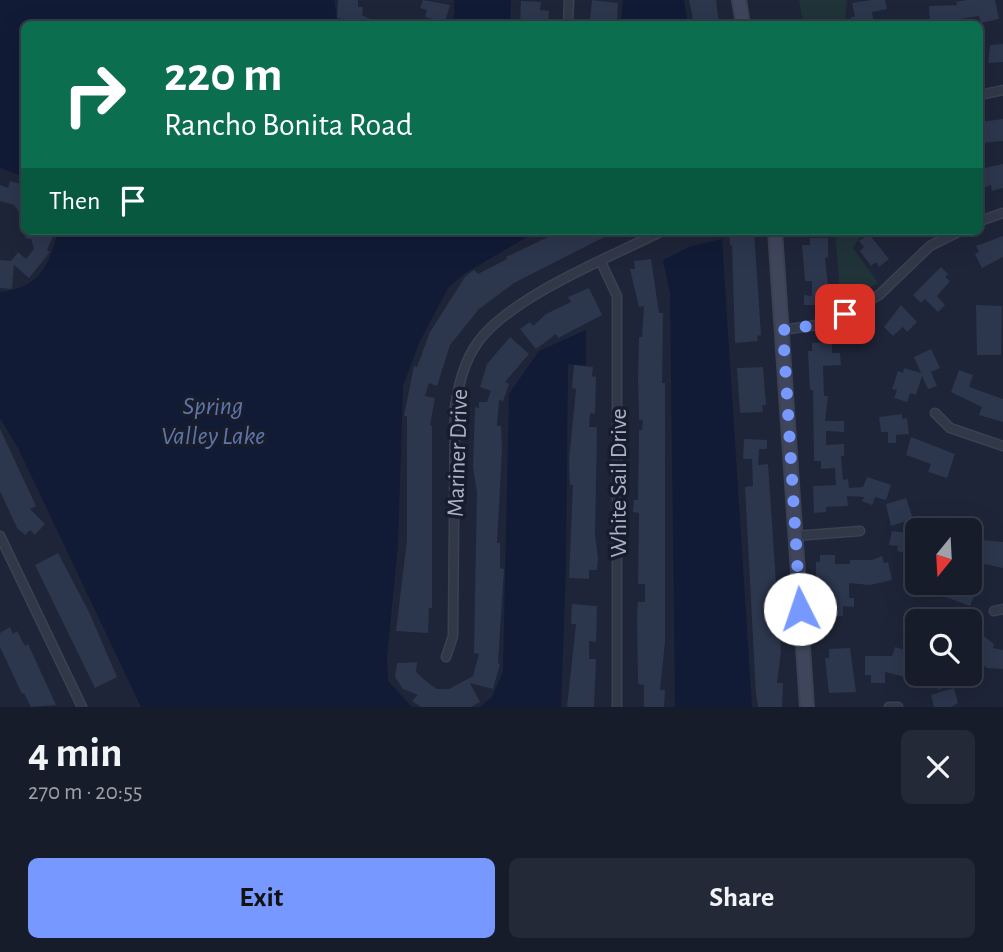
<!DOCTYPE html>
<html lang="en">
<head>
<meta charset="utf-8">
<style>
	:root { --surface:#161c2a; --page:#232936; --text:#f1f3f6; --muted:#9ea1a8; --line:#353a47; --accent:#79f }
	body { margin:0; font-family:"Alegreya Sans",sans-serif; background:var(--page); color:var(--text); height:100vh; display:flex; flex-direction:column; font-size:26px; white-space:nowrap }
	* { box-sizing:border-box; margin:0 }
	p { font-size:23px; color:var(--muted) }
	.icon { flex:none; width:38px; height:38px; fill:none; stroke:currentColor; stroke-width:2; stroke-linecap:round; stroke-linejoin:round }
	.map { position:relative; height:707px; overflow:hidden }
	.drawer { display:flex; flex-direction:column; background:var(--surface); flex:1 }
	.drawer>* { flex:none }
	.hud { position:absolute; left:21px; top:21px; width:962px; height:214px; border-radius:10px; box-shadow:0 7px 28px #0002,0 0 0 2px var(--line); background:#0b6e4f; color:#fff; overflow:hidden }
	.needle { width:46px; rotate:198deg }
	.controls { position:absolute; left:905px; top:518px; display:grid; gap:14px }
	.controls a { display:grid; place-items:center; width:77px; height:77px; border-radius:10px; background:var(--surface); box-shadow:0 7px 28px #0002,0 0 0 2px var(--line); font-size:35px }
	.pin { position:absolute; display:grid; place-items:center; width:60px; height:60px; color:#fff; margin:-30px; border-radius:14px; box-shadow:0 4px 10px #0006 }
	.me { position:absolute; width:77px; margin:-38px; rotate:356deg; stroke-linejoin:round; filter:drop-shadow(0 0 5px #0008) }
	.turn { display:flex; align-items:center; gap:24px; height:147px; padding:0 28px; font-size:32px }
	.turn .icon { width:91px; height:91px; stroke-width:2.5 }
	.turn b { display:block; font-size:49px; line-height:60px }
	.then { display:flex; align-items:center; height:66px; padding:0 28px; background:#0003; gap:14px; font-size:26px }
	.round { display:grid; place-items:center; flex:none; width:74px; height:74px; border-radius:10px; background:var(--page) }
	.headline { display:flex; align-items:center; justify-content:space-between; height:119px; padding:0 28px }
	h1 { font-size:42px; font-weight:700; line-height:52px }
	.cta { display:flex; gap:14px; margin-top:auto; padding:14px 28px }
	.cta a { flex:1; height:80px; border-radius:10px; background:var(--accent); color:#111; font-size:28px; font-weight:700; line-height:80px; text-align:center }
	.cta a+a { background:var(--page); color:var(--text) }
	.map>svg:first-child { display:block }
</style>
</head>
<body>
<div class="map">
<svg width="1003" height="707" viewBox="0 0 1003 707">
	<rect width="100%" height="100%" fill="#1e2538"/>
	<!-- green -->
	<path fill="#203339" d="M799 0H847L845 24H803Z
		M835 231H864L853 248 878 283 841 303Z"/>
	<!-- water -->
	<path fill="#111b36" d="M0 0H334L338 24H24V177L0 168Z
		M454 0H511L510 24H449L454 16Z
		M623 0H684L688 24H621Z
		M58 231H537L464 274 448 288 419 343 403 386 398 545 387 657 388 681 412 707H141L18 448 0 418V292C40 288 49 265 58 231Z
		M722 239 752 707H675L670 293 663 260 689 247Z
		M586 330V366L568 364 566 566 561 707H480L492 697 503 672 509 394 539 351Z"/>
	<!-- building -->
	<path fill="#2c364d" d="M338 0H358V7H363L362 15 380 24H344L345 19 337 18Z
		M423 0 450 5 445 22 425 17 427 10 420 8Z
		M592 0 618 3 617 22 590 19Z
		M689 0H716L719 24H694Z
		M871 0H885L887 9 872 12 874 24H852L851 17H855L852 3Z
		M966 0H995L999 19 981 23 979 16 948 21 946 24H930L929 6 957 5 956 2Z
		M521 1 541 2 540 10 549 11 548 24H520Z
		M1003 44V62L988 63 990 45Z
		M1003 119V141L981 143 980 122Z
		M1003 164V188L992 191 991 185 980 189V169Z
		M10 181 24 185V219L14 205 0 201V185L8 188Z
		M26 231H55L47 250 50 252 29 278 14 265 12 289 0 288V260L11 261 18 252 26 259 34 249 31 239 25 238Z
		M561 231H616L514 283 479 309 450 345 437 386 429 383 425 396 435 398 430 425 432 426V608H429L428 633 396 631 407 540V416H404L414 366 417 367 430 332 465 277 474 270 478 274 507 259 506 257Z
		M729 231H754L761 335 757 336 758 341 735 343 732 245 730 246Z
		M869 234 889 259 879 267 876 262 871 266 860 251 864 247 859 241Z
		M1003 236V257L982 268 975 254 979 252 976 246Z
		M810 238H828V257L825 258 830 305H804V295L812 296V281H805L802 245H810Z
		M651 259 659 313H663L662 383H665V642L660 690H665L664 707H644V685L638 684 637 613 638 602H645V584H638L639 513 633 512 634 500H638L639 430H642L643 420H639L638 378 639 337H642L644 306 639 307 630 269H635L634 261Z
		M941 267 948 274 945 277 950 281 937 296 945 305 938 312 925 299 921 303 913 295Z
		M589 288 602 315 558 338 556 334 536 349 520 329 530 322 533 326 546 314 571 302 568 297Z
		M901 305 917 322 907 332 903 327 893 336 884 327Z
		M976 305 1002 306 1001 355H977Z
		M510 337 529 354 505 382 509 384 503 401 499 400 497 426H501L502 449 497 543H500V568L504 569 498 663 500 664 493 689 470 683 480 702 471 707H421L412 701 418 695 403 689 395 677 397 663 417 662 416 672 428 683 437 689H449L473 676 479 654 474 653 477 492 473 468 475 407 479 408V402H487L491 391 480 387 487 364Z
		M832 342V353H840L841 365 823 366 824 396H828L825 421H844V432L826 431V445L844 444V456H841L843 480 848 479 849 488 863 487 867 477 891 485 886 500 875 497 872 505 862 501 864 497 847 496 848 506 826 507V512L814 513 813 486 836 485 835 468 821 469V461H814L813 390H810L808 351H812V343Z
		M931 349 940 368 931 372 937 386 928 389 922 376 916 395 910 393 907 402 894 398 897 390 892 389 898 371 903 373 904 368 921 373 914 357Z
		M574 365 593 367 592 376 596 377 595 414 590 413 589 427H597L595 535 598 558 597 570H589V579L569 578 573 485H570L569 461 576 389 572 388Z
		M763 367 766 405H762L763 412 740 413 737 368Z
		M959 370 973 375 969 387 1003 399V422L979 415 982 407 951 392Z
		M902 414V419L907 418 909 434 896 435V443H888V432H881L879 417Z
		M0 429 36 506 30 509 45 524 35 535 30 530 25 535 17 528 0 491Z
		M911 437 955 454 947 478 928 472 931 464 906 455Z
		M744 439 767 440V449H759L758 465 768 464 778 614H774V628H779L781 651 777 683H783L782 707H758L756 694 745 487 753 486 752 459H743Z
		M906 498 913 519 891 526 886 504Z
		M892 531 914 534 911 554 897 551 898 546 889 545Z
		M984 540 1003 542V568L970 561 972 546 984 547Z
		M58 553 89 612 117 677 95 688 35 565Z
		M820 555H835V564H850V560H872L882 556 884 563 888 562 892 580 870 585 849 583V598H854V607L843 606V616H826V609H822V585H816V562H820Z
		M945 583H971L968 591 975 594 970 606 940 595Z
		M572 604 597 606 596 642 589 641V659H596L594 707H567L576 624H571Z
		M10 627 13 634 17 631 25 646 28 644 56 705 31 707 24 693 22 694 0 647V633Z
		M976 630 994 644 993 648 1003 650V669L987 668 970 654V638Z
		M895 647 912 652 905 677 885 672V683H871V675H865V656H892Z
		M850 648 856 692 829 693 825 658H829V649Z
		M929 674H946L950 677 940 690 925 678Z
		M954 688 958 703 951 707H934L931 695Z"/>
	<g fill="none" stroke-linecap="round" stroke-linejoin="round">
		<!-- street casing -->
		<g stroke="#3b4152" stroke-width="11">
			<path id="street" d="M568 24 569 0
				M980 95 1003 90
				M980 221 1003 213
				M601 262 617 296V707
				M783 330 829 323 879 295 930 246 960 231
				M935 413 950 428 1003 446
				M0 536 82 707
				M795 536 860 531
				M994 611 1003 609
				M446 657 453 636 455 407C459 384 464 361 478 342 511 296 611 257 662 231
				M889 707H898"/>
		</g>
		<!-- secondary casing -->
		<g stroke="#3b4152" stroke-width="16">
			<path id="secondary" d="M739 0 743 24
				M775 231 807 707"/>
		</g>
		<!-- street -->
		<use href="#street" stroke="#313848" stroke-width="8"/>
		<!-- secondary -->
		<use href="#secondary" stroke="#3f465c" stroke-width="12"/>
	</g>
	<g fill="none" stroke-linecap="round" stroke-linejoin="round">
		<!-- route -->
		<path stroke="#79f" stroke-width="12" stroke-dasharray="0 21.6" d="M800 609 783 330 829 323 845 314"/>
	</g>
	<g text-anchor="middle" stroke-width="7" stroke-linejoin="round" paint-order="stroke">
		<!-- street labels -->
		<g font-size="24" fill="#abb2c6" stroke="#171d2d">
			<text transform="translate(457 453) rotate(-88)" y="8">Mariner Drive</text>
			<text transform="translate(618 483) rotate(-90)" y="8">White Sail Drive</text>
		</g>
		<!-- water labels -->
		<g font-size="26" font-style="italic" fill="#6176a8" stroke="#171d2d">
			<text x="213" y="414">Spring<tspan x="213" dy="30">Valley Lake</tspan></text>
		</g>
	</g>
</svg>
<div class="controls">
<a><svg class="needle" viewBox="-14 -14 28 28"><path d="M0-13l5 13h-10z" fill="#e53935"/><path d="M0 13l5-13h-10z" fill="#9ea1a8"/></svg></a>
<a><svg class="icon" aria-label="search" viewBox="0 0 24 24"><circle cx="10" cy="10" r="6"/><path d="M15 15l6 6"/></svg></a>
</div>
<div class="pin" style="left:845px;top:314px;background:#d93025"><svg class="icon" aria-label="arrive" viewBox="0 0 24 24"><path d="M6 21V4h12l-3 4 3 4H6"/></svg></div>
<svg class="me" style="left:800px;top:609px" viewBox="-20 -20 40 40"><circle r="19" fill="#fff"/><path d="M0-13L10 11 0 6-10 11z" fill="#79f"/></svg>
<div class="hud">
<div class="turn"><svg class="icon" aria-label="right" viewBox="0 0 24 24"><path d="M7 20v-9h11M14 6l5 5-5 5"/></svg><div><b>220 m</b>Rancho Bonita Road</div></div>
<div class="then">Then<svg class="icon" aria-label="arrive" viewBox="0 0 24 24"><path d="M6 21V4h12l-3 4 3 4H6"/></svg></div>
</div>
</div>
<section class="drawer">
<div class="headline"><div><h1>4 min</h1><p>270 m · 20:55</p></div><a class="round"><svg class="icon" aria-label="close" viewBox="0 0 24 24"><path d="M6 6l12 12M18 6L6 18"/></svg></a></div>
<div class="cta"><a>Exit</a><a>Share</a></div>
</section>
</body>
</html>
